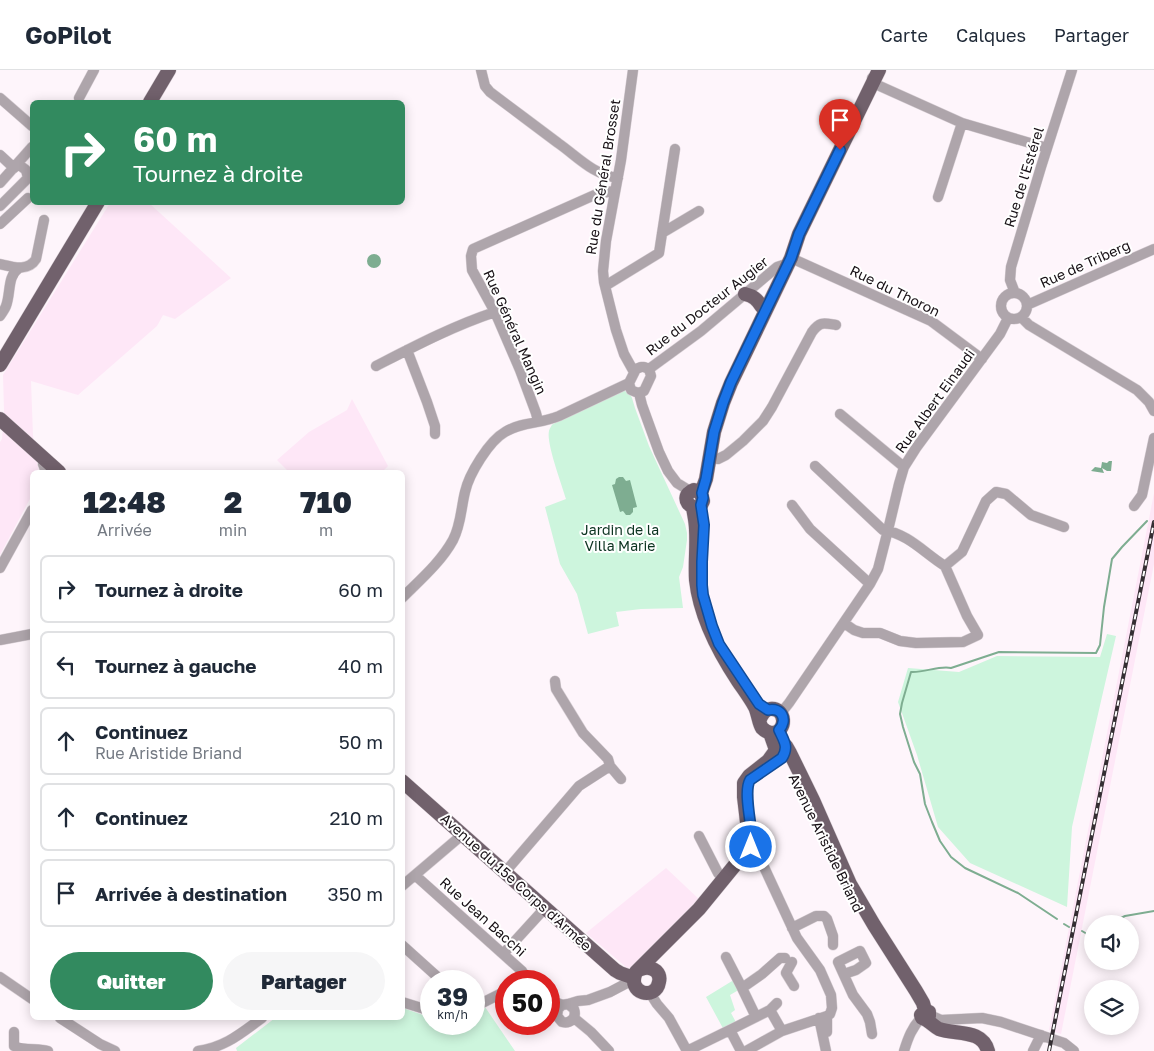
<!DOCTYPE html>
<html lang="fr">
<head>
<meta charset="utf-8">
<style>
	:root { --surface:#fff; --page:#f6f6f7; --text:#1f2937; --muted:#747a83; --line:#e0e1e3; --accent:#328a5f }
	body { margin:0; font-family:"Golos Text",sans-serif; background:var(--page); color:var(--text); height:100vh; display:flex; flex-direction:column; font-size:19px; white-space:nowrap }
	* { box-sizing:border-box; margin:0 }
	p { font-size:16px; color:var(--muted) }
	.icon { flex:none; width:28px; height:28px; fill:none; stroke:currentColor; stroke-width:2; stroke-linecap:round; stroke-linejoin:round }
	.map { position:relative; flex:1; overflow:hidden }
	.side { position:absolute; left:30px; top:400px; width:375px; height:550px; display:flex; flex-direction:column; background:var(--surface); border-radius:8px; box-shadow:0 2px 12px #0003 }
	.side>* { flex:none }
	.banner { position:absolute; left:30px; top:30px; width:375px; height:105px; border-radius:8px; box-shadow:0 2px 12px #0003; background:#328a5f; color:#fff; overflow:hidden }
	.tools { position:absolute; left:1084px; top:845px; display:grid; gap:10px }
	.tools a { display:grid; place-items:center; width:55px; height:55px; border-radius:50%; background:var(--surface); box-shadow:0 2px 12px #0003; font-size:25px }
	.speed { position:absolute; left:420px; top:900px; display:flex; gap:10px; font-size:25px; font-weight:700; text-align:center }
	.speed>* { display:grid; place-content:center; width:65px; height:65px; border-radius:50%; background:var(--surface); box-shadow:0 2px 12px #0003; line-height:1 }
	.speed small { font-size:12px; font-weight:400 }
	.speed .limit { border:8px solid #d22; background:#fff; color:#111 }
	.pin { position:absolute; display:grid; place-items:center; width:42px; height:42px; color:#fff; margin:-51px -21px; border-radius:50% 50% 50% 0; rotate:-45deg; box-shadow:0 0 5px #0007 }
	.pin .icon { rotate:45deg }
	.me { position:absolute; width:55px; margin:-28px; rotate:0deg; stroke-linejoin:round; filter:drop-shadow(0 0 4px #0008) }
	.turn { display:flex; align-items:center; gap:18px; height:105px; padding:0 20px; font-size:22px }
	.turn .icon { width:65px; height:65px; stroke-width:2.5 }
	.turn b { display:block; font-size:35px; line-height:42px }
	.eta { display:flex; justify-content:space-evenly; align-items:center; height:85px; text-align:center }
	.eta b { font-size:30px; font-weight:800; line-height:35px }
	.cta { display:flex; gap:10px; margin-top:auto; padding:10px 20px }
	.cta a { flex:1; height:58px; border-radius:30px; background:var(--accent); color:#fff; font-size:20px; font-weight:800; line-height:58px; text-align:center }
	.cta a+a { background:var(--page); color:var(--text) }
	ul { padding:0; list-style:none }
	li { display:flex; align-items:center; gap:15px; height:68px; margin:0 10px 8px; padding:0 10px; border:2px solid var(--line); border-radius:8px }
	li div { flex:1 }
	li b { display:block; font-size:19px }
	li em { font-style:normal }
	header { display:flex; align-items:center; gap:30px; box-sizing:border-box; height:70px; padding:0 25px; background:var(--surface); border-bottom:1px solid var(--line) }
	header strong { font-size:24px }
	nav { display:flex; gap:28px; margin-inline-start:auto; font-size:18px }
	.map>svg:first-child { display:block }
</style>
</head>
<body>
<header>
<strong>GoPilot</strong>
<nav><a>Carte</a><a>Calques</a><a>Partager</a></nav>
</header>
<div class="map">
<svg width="1154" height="981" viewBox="0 0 1154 981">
	<rect width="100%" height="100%" fill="#fef5fb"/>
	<!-- built -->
	<path fill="#fee7f7" d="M110 133H149L231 208 175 249 163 245 157 256 78 325 31 311 33 366 39 402H32V425L0 485V372L2 369 4 340 3 305Z
		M352 329 388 396 382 402H289L277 390 309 362 347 340Z
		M1154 423V494L1061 964 1049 960Z
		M666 798 702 832 634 897 627 898 586 863Z"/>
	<!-- green -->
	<path fill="#cdf5dd" d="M619 321H625L630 324 632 328 635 338 649 376 685 454 687 463V470L683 497 679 507 683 538 641 539 616 542 619 556 588 564 577 524 560 494 545 437 566 429C562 415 546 373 549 361 549 360 552 354 553 354Z
		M1107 564 1116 566 1072 757 1067 837 970 793 938 757 917 685 898 632 908 598 959 602 997 586 1100 587Z
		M737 908 742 918 730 925 735 940 731 943 738 956 725 962 706 927Z
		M485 937 515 981H237L236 978 275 948H402L403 938 426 946 431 947V954H474V942Z"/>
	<!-- water -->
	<path fill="#7ead91" d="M367 191a7 7 0 1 1 14 0a7 7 0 1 1-14 0Z
		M1109 391H1112L1111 401H1107L1102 398 1104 403 1091 401 1095 397 1101 398 1102 392 1107 393Z
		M619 407H623L626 411 630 410 637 437 633 438V442L630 445H626L623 441 620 442 612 415 615 414 616 409Z"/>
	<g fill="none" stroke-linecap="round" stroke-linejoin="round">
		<!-- stream -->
		<path stroke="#7ead91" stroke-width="2" d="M1057 849 1018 823 965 798 951 787 940 771 932 752 925 734 920 704 914 692 903 657 900 644 902 633 911 602C924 603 940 595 951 598L999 582 1096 583 1100 575 1104 537 1112 489 1122 477 1147 451
			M1064 854 1069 857
			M1109 854 1125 846 1154 841
			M1082 861 1087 864"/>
		<!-- minor casing -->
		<g stroke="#d9d0d6" stroke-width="11">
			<path id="minor" d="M481 0 485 16 490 22C513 39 535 56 558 73 578 87 592 104 618 108
				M633 0 621 90 606 171 603 201 604 212 616 260 624 284 634 302
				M872 8 873 13 962 53 1047 78
				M0 28 32 56
				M79 28 94 0
				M0 85 14 98
				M0 113 32 77
				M938 127 962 53
				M0 136 28 108 26 100 18 94
				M0 154 28 128
				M662 163 699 141
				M791 188 931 251 982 289
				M0 194C13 197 28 202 36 189L44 150
				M605 216 659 183 675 79
				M1001 236a13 13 0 1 1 26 0a13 13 0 1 1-26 0Z
				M1015 223 1010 210 1011 197 1041 97 1072 0
				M1027 235 1154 179
				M0 246C2 243 5 239 6 236 11 223 7 206 19 198
				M1021 247 1029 255 1137 320 1149 332 1154 341
				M407 280 427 332 435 356V364
				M376 296C415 276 453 256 495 242
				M641 297H644L649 299 651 306 644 321 638 323 631 320 629 313 636 299Z
				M649 299 701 261 777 197 783 195
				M639 323 642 335 659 382 668 401 677 413 690 421
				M840 344 904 397
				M538 351 536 343 520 300 495 242 472 200 471 186 473 179 599 123 615 121
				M709 388 718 389 726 385 743 371 763 351 772 337 812 262C820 251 824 253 836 255
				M43 394 46 402
				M815 396 883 460C909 464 924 483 945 496
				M792 435 810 459 870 514
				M1134 436 1142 425 1154 368
				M0 498 32 440
				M402 528C420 510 441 492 453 470 461 455 461 438 465 422 469 404 489 371 505 362 523 351 541 354 559 346L629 313
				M844 553 854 560 863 563H880L900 571 916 573 963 572 978 565 967 546 945 496 962 482 986 431 996 422 1006 424 1031 445 1064 457
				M0 570 32 564
				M555 611 556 619 583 663 608 689 610 696 621 709
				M781 643 789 633 870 514 878 499 888 460 899 414 904 397 916 378 1000 264 1008 248
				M699 766 718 803 723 809
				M506 801 579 716 610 696
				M416 806 522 901 525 906V911
				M402 816 462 765
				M792 858 816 846H824L827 849 833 866V875
				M402 875 442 911
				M503 884 546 837
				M726 887 742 918
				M792 892 786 903 794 916
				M844 904 856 900 866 893 860 881 838 892 853 925 867 944 870 952 872 964
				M0 907 32 929
				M650 923 657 934 669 948 687 981
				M549 929 562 935 568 934 578 931 588 930 610 922 627 913H634
				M402 932 431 941
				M562 935 558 939 557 946 562 952C570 954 577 948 574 939L568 934
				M474 937 506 921
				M770 940 782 961
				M930 945 941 950 982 948 1001 952 1064 973 1074 981
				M756 947 742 918 762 904 780 888H785
				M60 948 100 974 115 981
				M574 948 591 962 609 981
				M819 948 822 962H827V946
				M730 960 741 981
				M14 962V976C25 981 37 978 48 981
				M822 962 826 981
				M198 981C226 977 241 963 262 948
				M687 981 738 956 770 940 777 933
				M746 981 782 961 827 946 830 944 832 938 831 925 820 900 797 868 758 784 750 778
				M904 981C908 968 912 957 922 947
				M1033 981 1041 965"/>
		</g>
		<!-- major casing -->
		<g stroke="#d9d0d6" stroke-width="15">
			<path id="major" d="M150 32 169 0
				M745 224C753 226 757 229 762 237
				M0 295 98 132
				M0 349 59 402
				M701 435 703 431 701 423 706 409 714 362 723 333 731 313 791 188 799 164 879 0
				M693 437C694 445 696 452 696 460 697 476 695 493 696 510 700 546 718 581 738 611 744 620 750 628 755 637 758 643 759 654 762 658 765 661 769 663 772 663 788 662 786 637 770 639 765 640 762 644 760 649
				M693 437C684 433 684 423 694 420L701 423
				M786 676 790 683 813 730 850 814 874 855 916 921 923 933 925 940 929 942V946L926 949
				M402 711 615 900 620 903 634 908
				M641 899C646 897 651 897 656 901 659 904 660 908 659 912 656 931 626 924 636 902L699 839 744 784 749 769 744 727V713L749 706 768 691 776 680 770 663
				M921 945 922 948C929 950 933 956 939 959 957 965 982 959 988 981"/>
		</g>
		<!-- minor -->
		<use href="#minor" stroke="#aea5ab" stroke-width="10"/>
		<!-- major -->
		<use href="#major" stroke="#71616c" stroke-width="14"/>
		<!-- rail casing -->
		<g stroke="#352e33" stroke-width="4">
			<path id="rail" d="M1049 981 1154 452"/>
		</g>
		<!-- rail -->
		<use href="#rail" stroke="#fff" stroke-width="2" stroke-dasharray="5.5" stroke-linecap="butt"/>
	</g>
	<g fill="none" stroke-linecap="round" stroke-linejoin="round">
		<!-- route casing -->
		<g stroke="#114b97" stroke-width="12">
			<path id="route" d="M751 777 752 770C752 755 743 722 750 710L782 688C789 677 784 671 779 660 788 650 782 637 768 640L759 634 719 574 712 556 703 525 702 515V492L704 455 701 435 703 428 702 423 706 409 714 362 723 333 731 312 791 188 799 164 840 80"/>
		</g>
		<!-- route -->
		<use href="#route" stroke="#1a73e8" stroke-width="9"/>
	</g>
	<g text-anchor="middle" stroke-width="4" stroke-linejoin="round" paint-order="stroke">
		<!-- street labels -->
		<g font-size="14" fill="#171015" stroke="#fff">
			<text transform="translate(603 107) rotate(-81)" y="5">Rue du Général Brosset</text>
			<text transform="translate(1024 107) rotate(-73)" y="5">Rue de l'Estérel</text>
			<text transform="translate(1085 194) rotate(-24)" y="5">Rue de Triberg</text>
			<text transform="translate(895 221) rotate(26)" y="5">Rue du Thoron</text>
			<text transform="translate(707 236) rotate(-38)" y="5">Rue du Docteur Augier</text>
			<text transform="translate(515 262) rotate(66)" y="5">Rue Général Mangin</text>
			<text transform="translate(935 331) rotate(-54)" y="5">Rue Albert Einaudi</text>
			<text transform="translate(826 773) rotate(64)" y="5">Avenue Aristide Briand</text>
			<text transform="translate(516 812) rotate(42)" y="5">Avenue du 15e Corps d'Armée</text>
			<text transform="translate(483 847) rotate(42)" y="5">Rue Jean Bacchi</text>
		</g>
		<!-- park labels -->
		<g font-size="14" fill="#0b3320" stroke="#fff">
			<text x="620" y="465">Jardin de la<tspan x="620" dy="16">Villa Marie</tspan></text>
		</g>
	</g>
</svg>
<div class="tools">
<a><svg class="icon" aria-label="sound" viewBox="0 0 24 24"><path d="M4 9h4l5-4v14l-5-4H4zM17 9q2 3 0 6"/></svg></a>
<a><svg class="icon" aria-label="layers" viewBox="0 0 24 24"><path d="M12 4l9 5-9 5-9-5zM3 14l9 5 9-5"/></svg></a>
</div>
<div class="speed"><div>39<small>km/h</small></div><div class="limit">50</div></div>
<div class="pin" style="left:840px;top:80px;background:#d93025"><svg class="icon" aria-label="arrive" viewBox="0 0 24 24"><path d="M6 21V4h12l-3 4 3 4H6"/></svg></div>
<svg class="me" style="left:751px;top:777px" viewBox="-20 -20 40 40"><circle r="17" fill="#1a73e8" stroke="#fff" stroke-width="3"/><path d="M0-11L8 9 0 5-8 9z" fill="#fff"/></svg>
<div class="banner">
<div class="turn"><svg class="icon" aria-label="right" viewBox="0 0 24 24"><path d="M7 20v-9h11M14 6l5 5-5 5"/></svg><div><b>60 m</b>Tournez à droite</div></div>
</div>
<section class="side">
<div class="eta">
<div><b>12:48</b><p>Arrivée</p></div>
<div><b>2</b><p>min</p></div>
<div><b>710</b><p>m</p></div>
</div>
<ul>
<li><svg class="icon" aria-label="right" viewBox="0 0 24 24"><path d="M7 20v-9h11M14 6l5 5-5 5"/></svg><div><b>Tournez à droite</b></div><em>60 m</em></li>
<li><svg class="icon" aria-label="left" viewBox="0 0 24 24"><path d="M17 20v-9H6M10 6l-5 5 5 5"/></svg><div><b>Tournez à gauche</b></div><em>40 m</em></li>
<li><svg class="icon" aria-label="ahead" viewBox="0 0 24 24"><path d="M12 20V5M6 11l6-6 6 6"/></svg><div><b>Continuez</b><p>Rue Aristide Briand</p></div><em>50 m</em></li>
<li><svg class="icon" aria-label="ahead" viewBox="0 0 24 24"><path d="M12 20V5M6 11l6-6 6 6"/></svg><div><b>Continuez</b></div><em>210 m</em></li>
<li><svg class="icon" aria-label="arrive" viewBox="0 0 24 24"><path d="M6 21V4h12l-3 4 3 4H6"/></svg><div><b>Arrivée à destination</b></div><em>350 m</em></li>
</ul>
<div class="cta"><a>Quitter</a><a>Partager</a></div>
</section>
</div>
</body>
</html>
